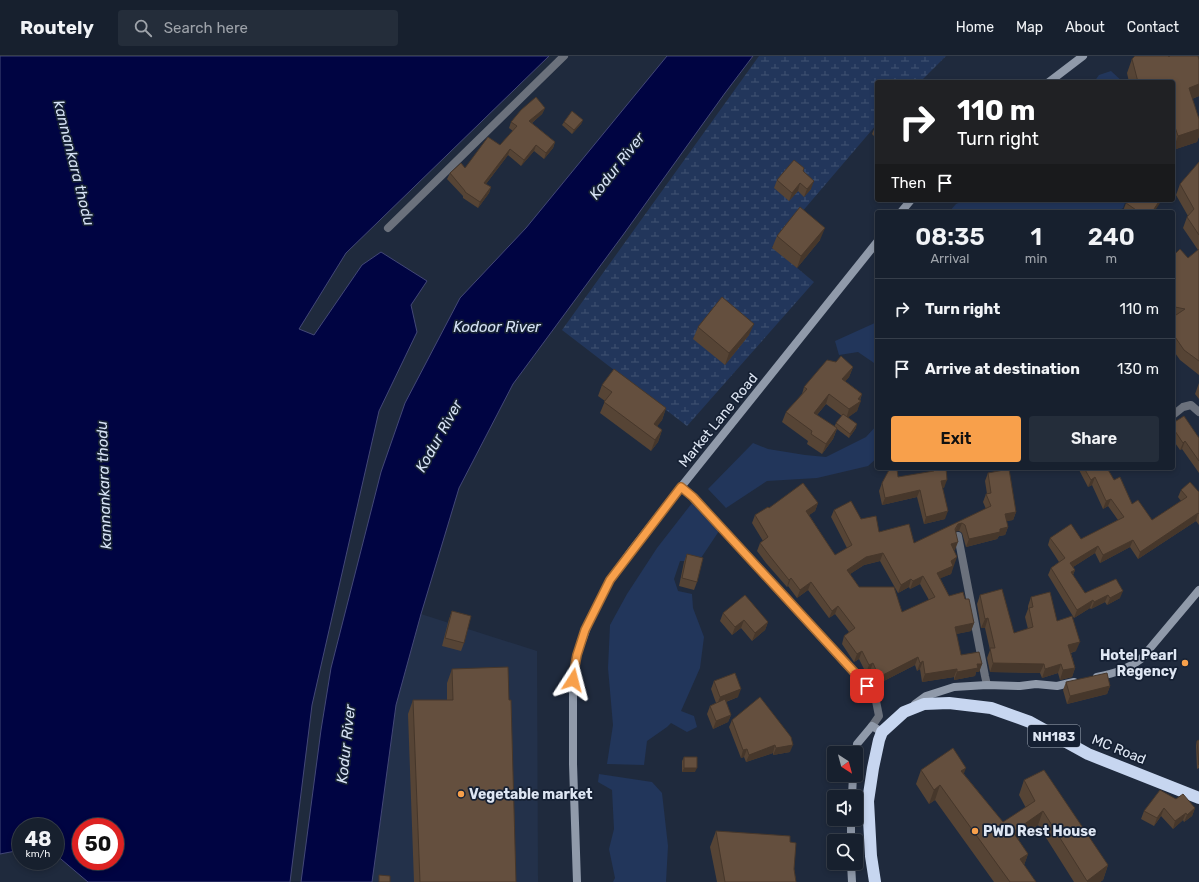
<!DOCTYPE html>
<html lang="en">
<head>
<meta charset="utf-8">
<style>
	:root { --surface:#17202e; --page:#242d3a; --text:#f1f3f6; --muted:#9ea3aa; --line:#363e4a; --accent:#f8a04b }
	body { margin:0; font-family:Rubik,sans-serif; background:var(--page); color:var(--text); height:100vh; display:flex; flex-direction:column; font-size:15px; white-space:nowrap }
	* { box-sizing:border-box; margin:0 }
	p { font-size:13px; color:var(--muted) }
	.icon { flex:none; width:22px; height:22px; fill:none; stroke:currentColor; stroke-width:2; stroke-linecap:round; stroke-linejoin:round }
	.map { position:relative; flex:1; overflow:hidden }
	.side { position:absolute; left:875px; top:154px; width:300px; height:260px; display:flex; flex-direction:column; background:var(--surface); border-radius:4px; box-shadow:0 2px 6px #0003,0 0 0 1px var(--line) }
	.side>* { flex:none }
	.guide { position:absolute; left:875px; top:24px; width:300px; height:122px; border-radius:4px; box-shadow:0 2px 6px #0003,0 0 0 1px var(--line); background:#202124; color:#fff; overflow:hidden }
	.needle { width:26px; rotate:144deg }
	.controls { position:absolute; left:827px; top:690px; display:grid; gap:8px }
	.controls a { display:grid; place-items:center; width:36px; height:36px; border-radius:4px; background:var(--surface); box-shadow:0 2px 6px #0003,0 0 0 1px var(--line); font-size:20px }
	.speed { position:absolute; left:12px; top:762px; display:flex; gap:8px; font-size:20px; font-weight:700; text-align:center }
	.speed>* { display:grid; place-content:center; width:52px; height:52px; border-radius:50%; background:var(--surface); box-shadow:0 2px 6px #0003,0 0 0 1px var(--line); line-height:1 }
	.speed small { font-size:10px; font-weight:400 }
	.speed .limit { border:6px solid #d22; background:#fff; color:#111 }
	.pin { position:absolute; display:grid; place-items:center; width:34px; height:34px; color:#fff; margin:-17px; border-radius:8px; box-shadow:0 2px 6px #0006 }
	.me { position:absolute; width:44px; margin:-22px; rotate:9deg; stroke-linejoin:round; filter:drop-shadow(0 0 3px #0008) }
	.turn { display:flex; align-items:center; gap:14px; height:84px; padding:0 16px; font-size:18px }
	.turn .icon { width:52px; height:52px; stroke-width:2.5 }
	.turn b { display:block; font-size:28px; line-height:34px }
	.then { display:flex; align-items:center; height:38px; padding:0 16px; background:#0003; gap:8px; font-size:15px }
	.eta { display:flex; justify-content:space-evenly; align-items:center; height:68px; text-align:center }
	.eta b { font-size:24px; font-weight:600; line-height:28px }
	.cta { display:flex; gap:8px; margin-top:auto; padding:8px 16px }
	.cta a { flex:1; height:46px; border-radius:4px; background:var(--accent); color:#111; font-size:16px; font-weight:600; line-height:46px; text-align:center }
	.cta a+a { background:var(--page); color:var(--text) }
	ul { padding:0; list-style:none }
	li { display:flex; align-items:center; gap:12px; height:60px; padding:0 16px; border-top:1px solid var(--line) }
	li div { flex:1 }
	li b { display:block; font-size:15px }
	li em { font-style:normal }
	header { display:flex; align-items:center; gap:24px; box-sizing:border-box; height:56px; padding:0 20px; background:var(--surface); border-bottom:1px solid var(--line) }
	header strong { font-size:19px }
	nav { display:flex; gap:22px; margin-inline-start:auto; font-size:14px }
	.search { width:280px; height:36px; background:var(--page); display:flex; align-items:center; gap:10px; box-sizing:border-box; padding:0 14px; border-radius:4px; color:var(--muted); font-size:15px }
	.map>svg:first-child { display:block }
</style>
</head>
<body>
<header>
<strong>Routely</strong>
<div class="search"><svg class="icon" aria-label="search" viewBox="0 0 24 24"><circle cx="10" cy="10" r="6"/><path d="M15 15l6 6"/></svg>Search here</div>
<nav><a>Home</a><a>Map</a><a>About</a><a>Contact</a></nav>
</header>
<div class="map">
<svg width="1199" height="826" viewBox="0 0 1199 826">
	<defs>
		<pattern id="wetland-marsh" width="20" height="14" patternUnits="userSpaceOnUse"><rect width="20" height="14" fill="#22365b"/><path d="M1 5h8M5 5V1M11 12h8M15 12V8" fill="none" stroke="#425373"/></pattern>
	</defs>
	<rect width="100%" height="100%" fill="#1f2a3d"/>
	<!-- built -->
	<path fill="#23314a" d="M421 558 537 595 538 826H372L396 649Z"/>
	<!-- green -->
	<path fill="#22365b" d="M1111 15 1123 26H1094L1099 19Z
		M965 144H1126L1123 152 1117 156H949L956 148Z
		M877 266V309L858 296 839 299 835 285Z
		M877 369V402L868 410 817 422 767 425 726 452 708 433 753 387 768 393 805 399 826 401 866 381Z
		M692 447 719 475 699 505H680L674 523 678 535 692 538 693 552 704 581 700 612 681 655 694 660 697 671 687 676 671 667 667 671 647 685 644 709 607 708 613 669 608 612 610 569 627 538 657 492Z
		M599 718 652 726 662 737 668 790 666 826H613L615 822 609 793 614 773 612 734 598 726Z"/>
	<!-- wetland -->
	<path fill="url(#wetland-marsh)" d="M759 0H946L920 26H877V68L772 191 814 226 687 370 562 274Z"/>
	<!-- water -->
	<path fill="#000442" stroke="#434877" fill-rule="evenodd" d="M0 0H549L346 197 299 273 314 279 362 209 381 196 427 225 411 249 417 276 379 355 312 649 290 826H88L55 798V771H21V794L0 798ZM81 771H115V805H81Z
		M667 0H753L725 37 623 179 513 328 459 432 421 558 396 649 372 826H301L321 674 331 612 381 416 405 347 460 242 526 172Z"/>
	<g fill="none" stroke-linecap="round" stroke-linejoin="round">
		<!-- street -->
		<path stroke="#6b717c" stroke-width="8" d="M388 172 564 0
			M1173 359 1183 351 1191 349 1199 356
			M681 431 693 441 875 640 879 660 872 670
			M958 480 985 620 987 629"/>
		<!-- secondary -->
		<path stroke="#909aaa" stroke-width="8" d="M1049 26 1083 0
			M901 156 911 144
			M1097 621C1115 617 1126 614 1141 603L1199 534
			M915 648 926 640 954 631 987 629 1020 630 1036 628 1057 630 1074 626
			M856 697 857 688 872 670 882 676
			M852 741 853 719
			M851 785V763
			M851 807 852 826
			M577 826 573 708V632L574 615 577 599 590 563 610 524 631 495 681 431 877 186"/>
		<!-- highway -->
		<path stroke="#c7d6f0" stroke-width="12" d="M875 826 871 800 868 745 873 712 879 684 882 676 904 656 924 648 949 647 991 652 1030 666 1088 698 1199 742"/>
	</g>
	<!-- wall -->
	<path fill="#564435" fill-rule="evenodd" d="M1135 0H1168L1169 1 1170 0H1198L1199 4V40L1192 43 1199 63V80L1197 86 1173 94V26H1129L1127 17 1132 3Z
		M545 52 542 58 532 67 555 86 553 92 544 103 534 95 521 110 508 99 486 128 491 131 489 137 478 152 463 142V140L447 123 450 117 465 112 500 89 513 75 509 72 511 66Z
		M876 58H877V83L872 78 875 71 874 66Z
		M583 64 581 68 572 78 562 69 564 66Z
		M1199 106V319L1180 304 1173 294V200L1188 202 1198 194 1183 172 1187 161 1188 160 1176 139 1180 128Z
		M803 115 811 133 804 141 798 135 789 145 774 132 777 124Z
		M1126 147 1154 156H1124L1123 155Z
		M777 180 820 184 797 212 772 192Z
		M698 271 749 279 725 309 693 283Z
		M853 311 849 321 845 325 862 338 857 355 848 361 856 372 849 382 837 373 833 383 822 398 807 388 808 385 782 366 786 356 802 338 804 331ZM826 348 842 360 836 367 834 371 817 359Z
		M1199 327V343L1195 338Z
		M602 329 666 352 662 364 657 370 662 374 658 386 651 395 600 357 605 345 598 340Z
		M1173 367 1199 382V417L1182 393 1180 394 1173 384Z
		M932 412H946L944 432H942L945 463 924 468 917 441 882 449 879 435 882 427 898 421 931 416Z
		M1078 412H1107L1114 424 1132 448 1152 464 1181 445 1178 441 1181 434 1199 436V469L1196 465 1138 503 1130 491 1100 507 1095 497 1073 511 1075 514 1073 519 1085 537 1116 523 1120 542 1107 549 1105 546 1091 553 1090 552 1074 562 1048 519 1051 512 1059 506 1048 489 1050 482 1081 483 1118 464 1108 450 1103 453 1092 429 1088 431Z
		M988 417 1016 456 1013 464 1006 465 1008 471 1005 479 999 480 997 483 966 491 962 477 959 475H956L955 494H954V509L953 510 951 518 940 522 949 540 965 543 974 567 971 575 956 578 961 599 982 608 979 616H976L975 620 954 624V621L922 626 920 613 917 615 915 609 876 629 870 615 866 617 859 603 854 606 842 588 844 580 849 576 835 558 829 562 808 534 797 542 788 530 787 531 766 507 757 495 760 487 763 485 752 467 755 459 769 452 818 447 815 455 809 459 835 499 847 492 831 461 834 454 861 463 879 476 914 487 986 453 983 446 986 438H987L985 425ZM880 505 898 537 909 531 910 533 920 528 929 544 902 556 859 531 850 518 864 509Z
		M687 498 697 526 694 534 679 530 684 506Z
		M980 539 1014 577 1028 573 1025 561 1028 553V550L1031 541 1057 565 1076 595 1071 597 1075 612 1072 621 1060 624 1058 617 1042 622 1040 617 990 616 987 602 990 594 985 572H981L977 548Z
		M452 555 464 587 461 595 442 590 449 563Z
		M723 557 768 566 765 574 752 585 741 572 732 579 720 565Z
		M452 613 509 644 516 826H414L408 658 413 644H447V627Z
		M714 625 738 641 726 646 731 659 728 666 713 673 707 658 710 650 716 647 711 633Z
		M1066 626 1110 630 1107 638 1067 648 1063 634Z
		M732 664 790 696 773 699V697L746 706 744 701 741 702 729 671Z
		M1199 684V712L1197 713 1196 689 1197 685Z
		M684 701 695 716H682V705Z
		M921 714 964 718 1003 766 1026 752 1019 739 1024 724 1108 809 1103 824 1100 826H1074L1038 769 1018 783 1028 798 1024 809 1036 826H994L935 744 929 748 916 728Z
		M1176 743 1195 752 1192 760 1184 766 1183 764 1173 773 1161 760 1154 770 1141 763 1144 755Z
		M716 775 794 813 796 826H717L710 791Z"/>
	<!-- shaded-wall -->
	<path fill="#46372b" d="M1199 28V40L1184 46 1189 32Z
		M545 52 542 58 527 71 529 65Z
		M583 64 581 68 572 78 574 74Z
		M1199 73V80L1197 86 1173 94 1178 80Z
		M555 86 553 92 544 103 546 97Z
		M536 89 534 95 521 110 524 104Z
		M510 93 508 99 482 133 484 127Z
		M814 125 811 133 804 141 807 133Z
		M800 127 798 135 789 145 792 137Z
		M491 131 489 137 478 152 480 146Z
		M1160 144H1162L1154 156H1152Z
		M825 172 820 184 797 212 801 200Z
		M754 268 749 279 725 309 729 297Z
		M853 311 849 321 839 333 842 323Z
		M829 338 826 348 810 367 814 357Z
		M862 338 859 346 861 345 857 355 846 363 849 353Z
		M666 352 662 364 650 380 654 368Z
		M857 368 856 372 849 382 850 378Z
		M837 372 833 383 822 398 826 388Z
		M662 374 658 386 651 395 655 384Z
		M1185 385 1182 393 1180 394 1183 387Z
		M1095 421 1092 429 1088 431 1091 424Z
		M947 424 944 432H938L941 425Z
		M920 434 917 441 882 449 885 442Z
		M1111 443 1108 450 1103 453 1106 445Z
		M818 447 815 455 803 463 806 455Z
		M948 455 945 463 924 468 926 461Z
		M1016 456 1013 464 1002 466 1005 458Z
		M1198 457 1196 465 1138 503 1140 496Z
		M962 467 959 475 955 476 958 468Z
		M1008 471 1005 479 999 480 997 483 966 491 969 483 1000 473Z
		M1133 484 1130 491 1100 507 1103 499Z
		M958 486 955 494 948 496 951 488Z
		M1098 490 1095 497 1067 515 1070 507Z
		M883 497 880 505 864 509 844 522 847 514 866 501Z
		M957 501 951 518 934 525 937 517 951 505Z
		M1075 514 1072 521 1071 516Z
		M923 520 920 528 910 533 913 525Z
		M791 522 788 530 787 531 789 524Z
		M911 523 909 531 898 537 901 529Z
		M811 526 808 534 797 542 800 534Z
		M1123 535 1120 542 1107 549 1110 542Z
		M1108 539 1105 546 1091 553 1094 546Z
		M1093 544 1090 552 1074 562 1077 554Z
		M838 550 835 558 829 562 832 555Z
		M988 562 985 572H981L985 563Z
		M744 564 741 572 732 579 735 571Z
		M768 566 765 574 752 585 755 577Z
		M974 567 971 575 952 579 955 571Z
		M1080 586 1076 595 1065 598 1068 589Z
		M862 595 859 603 854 606 857 598Z
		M918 601 915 609 876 629 879 621Z
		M923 605 920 613 917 615 920 607Z
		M873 607 870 615 866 617 869 609Z
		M993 607 1044 608 1040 617 990 616Z
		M977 608H982L979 616H976L975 620 954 624 957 616Z
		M1061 608 1058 617 1042 622 1045 613Z
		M1075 612 1072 621 1060 624 1063 614Z
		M957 613 954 621 922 626 925 618Z
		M1110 630 1107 638 1067 648 1070 640Z
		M741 633 738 641 717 649 720 641Z
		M731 659 728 666 713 673 716 665Z
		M775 689 773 697 746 706 749 699Z
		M793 689 790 696 773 699 776 692Z
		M747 693 744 701 741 702 743 694Z
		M684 712H697L695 716H682Z
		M966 712 961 726V715Z
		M940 729 935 744 929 748 934 734Z
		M1164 752 1161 760 1154 770 1157 762Z
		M1195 752 1192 760 1184 766 1187 759Z
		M1043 755 1038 769 1008 790 1013 776Z
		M1186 757 1183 764 1173 773 1175 765Z
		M1028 798 1023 812 1020 803Z
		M1108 809 1103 824 1100 826H1087V825Z"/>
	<!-- building -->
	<path fill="#644f3e" stroke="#46372b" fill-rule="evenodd" d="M1135 0H1168L1169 1 1170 0H1198L1199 4V28L1189 32 1199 63V73L1178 80 1173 65V26H1138L1132 3Z
		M536 41 545 52 529 65 555 86 546 97 536 89 524 104 510 93 484 127 491 131 480 146 465 136V135L450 117 461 107 465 112 488 81 500 89 517 70 511 66 521 54Z
		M572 55 583 64 574 74 564 66Z
		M794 104 804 112 803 115 814 125 807 133 800 127 792 137 777 124Z
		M1199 106V179L1187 161 1194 153 1180 128Z
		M1128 144H1160L1152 156H1139L1126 147Z
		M800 151 825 172 801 200 777 180Z
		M1180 193 1188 202 1199 193V305L1184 294 1173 278V261L1185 253 1175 251 1173 248V200Z
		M722 241 754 268 729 297 698 271Z
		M841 300 853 311 842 323 862 338 858 343 861 345 849 353 829 338 814 357 837 372 826 388 811 378 812 375 786 356 807 333 804 331 827 304 836 306Z
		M614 313 666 352 654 368 662 374 655 384 604 346 612 336 602 329Z
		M843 358 857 368 850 378 836 367Z
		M1184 360 1199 382V405L1185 385 1183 387 1173 372V367Z
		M933 412H946L947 424 941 425 948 455 926 461 920 434 885 442 882 427 889 414 897 413 898 421 934 415Z
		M1084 412H1107L1114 424 1120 421 1132 448 1138 444 1152 464 1187 441 1181 434 1190 426 1199 436V458L1198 457 1140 496 1133 484 1103 499 1098 490 1070 507 1075 514 1071 516 1085 537 1116 523 1123 535 1110 542 1108 539 1094 546 1093 544 1077 554 1051 512 1065 502 1050 482 1071 468 1081 483 1124 461 1111 443 1106 445 1095 421 1091 424Z
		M1009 413 1016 456 1005 458 1008 471 1000 473V476L969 483 965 469 962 467 958 468 955 473 958 486 951 488 957 501 951 505 953 510 937 517 949 540 963 536 965 543H969L974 567 955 571 961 599 979 596 982 608H977L978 612 957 616V613L925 618 923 605 920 607 918 601 879 621 873 607 869 609 862 595 857 598 844 580 855 572 838 550 832 555 811 526 800 534 791 522 789 524 769 499 760 487 768 481 755 459 768 451 769 452 803 427 818 447 806 455 835 499 852 489 834 454 851 445 861 463 876 460 879 476 909 468 914 487 991 450 986 438 991 437 988 417ZM883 497 901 529 911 523 913 525 923 520 935 541 902 556 894 531H859L847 514 866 501Z
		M687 498 703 502 697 526 682 522Z
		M1002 533 1014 577 1033 571 1029 552 1033 551 1031 541 1050 536 1057 565 1072 560 1080 586 1068 589 1075 612 1063 614 1061 608 1045 613 1044 608 993 607 990 592H995L988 562 985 563 980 539Z
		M745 539 768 566 755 577 744 564 735 571 723 557Z
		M452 555 471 560 464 587 445 582Z
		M508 611 509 644H511L516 826H420L413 644H453L452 613Z
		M735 617 741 633 720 641 714 625Z
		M1107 617 1110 630 1070 640 1066 626Z
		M760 641 791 681 793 689 776 692 775 689 749 699 747 693 743 694 732 664Z
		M725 643 731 659 716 665 710 650Z
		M1199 684V709L1197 685Z
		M953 692 966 712 961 715 1003 766 1035 745 1024 724 1044 714 1108 809 1087 825 1043 755 1013 776 1028 798 1020 803 1036 826H1010L940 729 934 734 921 714Z
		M684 701H697V712H684Z
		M1160 734 1176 743 1183 738 1195 752 1187 759 1186 757 1175 765 1164 752 1157 762 1144 755Z
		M716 775 790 780V786L796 787 794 813 796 826H725Z
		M379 819 390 820V826H379Z"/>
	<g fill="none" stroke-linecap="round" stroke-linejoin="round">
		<!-- route casing -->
		<g stroke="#a16831" stroke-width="10">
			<path id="route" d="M573 624 574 615 577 599 585 574 610 524 681 431 693 441 867 630"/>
		</g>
		<!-- route -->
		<use href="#route" stroke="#f8a04b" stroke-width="7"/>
	</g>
	<!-- markers -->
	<g fill="#f8a04b" stroke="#152033" stroke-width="1.5">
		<circle cx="1185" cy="607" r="4"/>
		<circle cx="461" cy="738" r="4"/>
		<circle cx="975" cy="775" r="4"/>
	</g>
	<g text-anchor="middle" stroke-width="3.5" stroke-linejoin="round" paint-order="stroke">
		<!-- shield labels -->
		<rect fill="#152033" stroke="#a2abb9" stroke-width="1" x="1028" y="669" width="52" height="22" rx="3"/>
		<g font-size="13" font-weight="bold" fill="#dee6f3">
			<text x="1054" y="685">NH183</text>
		</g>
		<!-- street labels -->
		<g font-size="14" fill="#dee6f3" stroke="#152033">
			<text transform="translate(718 364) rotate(-51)" y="5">Market Lane Road</text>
			<text transform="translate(1119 693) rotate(22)" y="5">MC Road</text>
		</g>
		<!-- poi labels -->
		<g font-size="14" font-weight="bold" fill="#dee6f3" stroke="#152033" text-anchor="start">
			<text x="1177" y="604" text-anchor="end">Hotel Pearl<tspan x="1177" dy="16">Regency</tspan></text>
			<text x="469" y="743">Vegetable market</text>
			<text x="983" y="780">PWD Rest House</text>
		</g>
		<!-- water labels -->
		<g font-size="15" font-style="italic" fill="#d7e3f6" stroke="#152033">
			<text transform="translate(74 107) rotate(76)" y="5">kannankara thodu</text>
			<text transform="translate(617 110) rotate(-52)" y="5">Kodur River</text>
			<text x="497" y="276">Kodoor River</text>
			<text transform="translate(439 380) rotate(-61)" y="5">Kodur River</text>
			<text transform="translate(104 429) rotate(-92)" y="5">kannankara thodu</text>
			<text transform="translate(346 688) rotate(-84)" y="5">Kodur River</text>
		</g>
	</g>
</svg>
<div class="controls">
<a><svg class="needle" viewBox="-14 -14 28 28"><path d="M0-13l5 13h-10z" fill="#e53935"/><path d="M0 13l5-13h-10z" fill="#9ea3aa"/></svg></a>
<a><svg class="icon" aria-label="sound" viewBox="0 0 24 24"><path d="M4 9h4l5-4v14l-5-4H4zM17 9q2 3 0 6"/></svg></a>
<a><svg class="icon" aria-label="search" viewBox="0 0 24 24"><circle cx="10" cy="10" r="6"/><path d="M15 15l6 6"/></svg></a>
</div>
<div class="speed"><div>48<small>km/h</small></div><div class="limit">50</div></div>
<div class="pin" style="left:867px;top:630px;background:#d93025"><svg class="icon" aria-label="arrive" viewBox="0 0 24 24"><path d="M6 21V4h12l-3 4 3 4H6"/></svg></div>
<svg class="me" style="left:573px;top:624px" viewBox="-20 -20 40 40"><path d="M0-17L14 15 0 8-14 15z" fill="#f8a04b" stroke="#fff" stroke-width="4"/></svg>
<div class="guide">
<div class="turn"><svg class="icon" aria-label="right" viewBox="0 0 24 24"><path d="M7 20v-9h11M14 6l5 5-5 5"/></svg><div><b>110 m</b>Turn right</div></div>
<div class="then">Then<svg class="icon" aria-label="arrive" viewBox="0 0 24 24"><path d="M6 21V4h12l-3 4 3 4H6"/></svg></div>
</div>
<section class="side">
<div class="eta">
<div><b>08:35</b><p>Arrival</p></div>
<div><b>1</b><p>min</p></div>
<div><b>240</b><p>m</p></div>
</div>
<ul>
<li><svg class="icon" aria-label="right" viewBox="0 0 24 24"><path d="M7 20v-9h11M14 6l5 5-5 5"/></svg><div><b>Turn right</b></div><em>110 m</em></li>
<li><svg class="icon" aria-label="arrive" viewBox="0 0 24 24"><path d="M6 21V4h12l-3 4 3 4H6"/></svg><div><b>Arrive at destination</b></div><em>130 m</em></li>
</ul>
<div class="cta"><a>Exit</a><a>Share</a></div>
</section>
</div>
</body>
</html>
